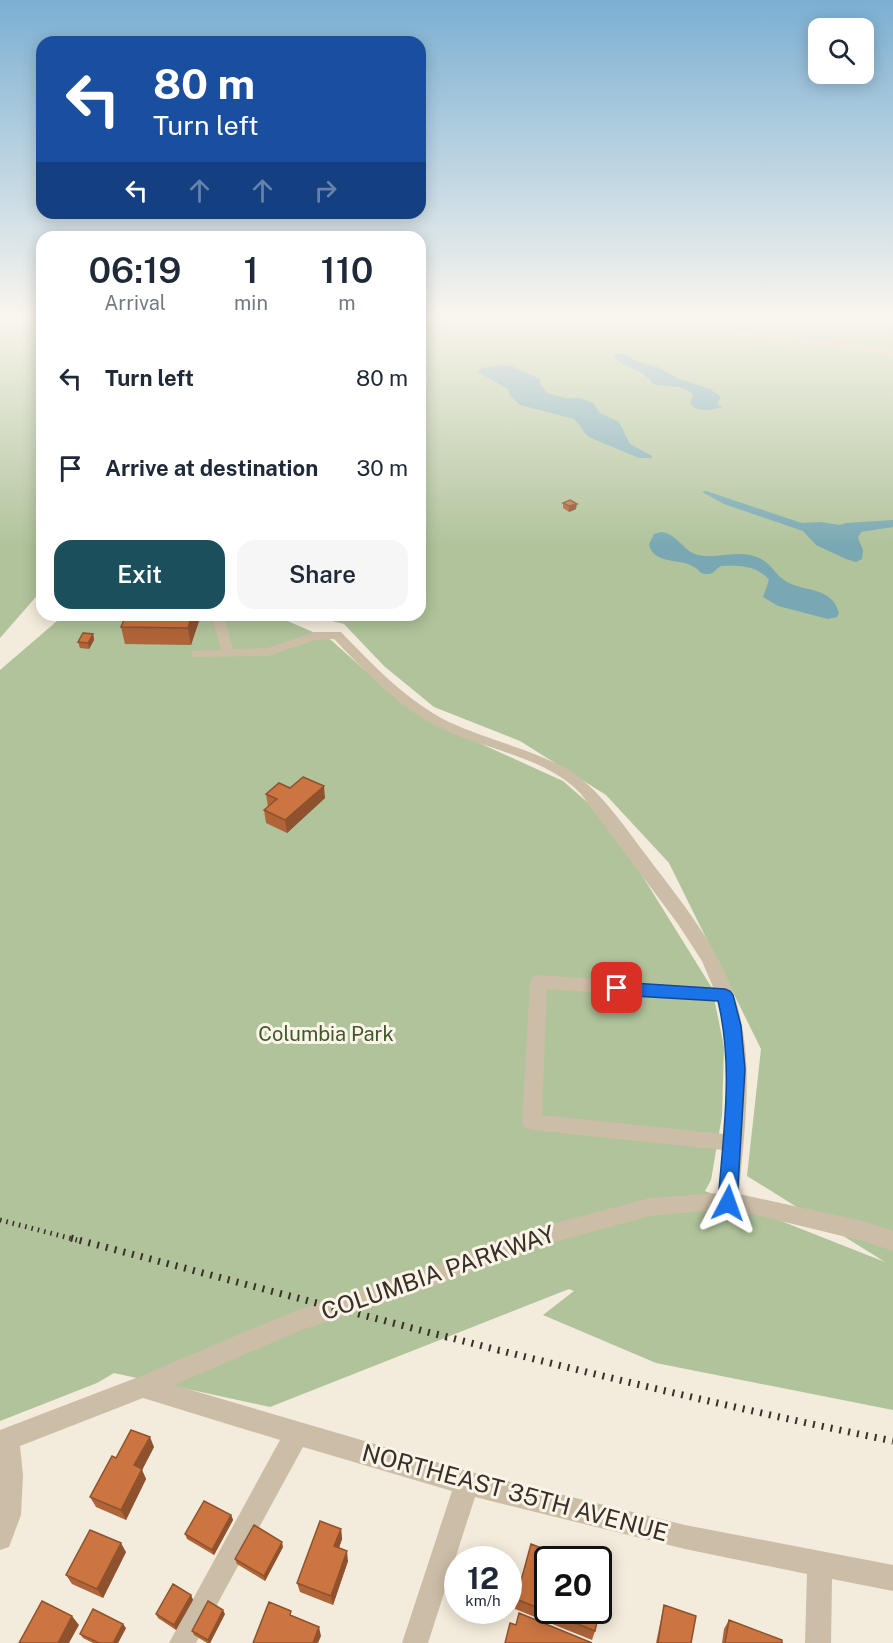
<!DOCTYPE html>
<html lang="en">
<head>
<meta charset="utf-8">
<style>
	:root { --surface:#fff; --page:#f6f6f7; --text:#1f2937; --muted:#747a83; --accent:#1b4f5c }
	body { margin:0; font-family:"Public Sans",sans-serif; background:var(--page); color:var(--text); height:100vh; display:flex; flex-direction:column; font-size:22px; white-space:nowrap }
	* { box-sizing:border-box; margin:0 }
	p { font-size:20px; color:var(--muted) }
	.icon { flex:none; width:33px; height:33px; fill:none; stroke:currentColor; stroke-width:2; stroke-linecap:round; stroke-linejoin:round }
	.map { position:relative; flex:1; overflow:hidden }
	.drawer { position:absolute; left:36px; top:231px; width:390px; height:390px; display:flex; flex-direction:column; background:var(--surface); border-radius:18px; box-shadow:0 3px 15px #0003 }
	.drawer>* { flex:none }
	.guide { position:absolute; left:36px; top:36px; width:390px; height:183px; border-radius:18px; box-shadow:0 3px 15px #0003; background:#1a4fa0; color:#fff; overflow:hidden }
	.controls { position:absolute; left:808px; top:18px; display:grid; gap:12px }
	.controls a { display:grid; place-items:center; width:66px; height:66px; border-radius:12px; background:var(--surface); box-shadow:0 3px 15px #0003; font-size:30px }
	.speed { position:absolute; left:444px; top:1546px; display:flex; gap:12px; font-size:30px; font-weight:700; text-align:center }
	.speed>* { display:grid; place-content:center; width:78px; height:78px; border-radius:50%; background:var(--surface); box-shadow:0 3px 15px #0003; line-height:1 }
	.speed small { font-size:15px; font-weight:400 }
	.speed .limit { border:3px solid #111; border-radius:9px; background:#fff; color:#111 }
	.pin { position:absolute; display:grid; place-items:center; width:51px; height:51px; color:#fff; margin:-26px; border-radius:12px; box-shadow:0 3px 9px #0006 }
	.me { position:absolute; width:66px; margin:-33px; rotate:4deg; stroke-linejoin:round; filter:drop-shadow(0 0 4px #0008) }
	.turn { display:flex; align-items:center; gap:21px; height:126px; padding:0 18px; font-size:27px }
	.turn .icon { width:78px; height:78px; stroke-width:2.5 }
	.turn b { display:block; font-size:42px; line-height:51px }
	.lanes { display:flex; align-items:center; height:57px; padding:0 18px; background:#0003; justify-content:center; gap:30px; direction:ltr }
	.lanes .off { opacity:.35 }
	.eta { display:flex; justify-content:space-evenly; align-items:center; height:102px; text-align:center }
	.eta b { font-size:36px; font-weight:600; line-height:42px }
	.cta { display:flex; gap:12px; margin-top:auto; padding:12px 18px }
	.cta a { flex:1; height:69px; border-radius:18px; background:var(--accent); color:#fff; font-size:24px; font-weight:600; line-height:69px; text-align:center }
	.cta a+a { background:var(--page); color:var(--text) }
	ul { padding:0; list-style:none }
	li { display:flex; align-items:center; gap:18px; height:90px; padding:0 18px }
	li div { flex:1 }
	li b { display:block; font-size:22px }
	li em { font-style:normal }
	.map>svg:first-child { display:block }
</style>
</head>
<body>
<div class="map">
<svg width="893" height="1643" viewBox="0 0 893 1643">
	<rect width="100%" height="100%" fill="#f3ebdb"/>
	<!-- green -->
	<path fill="#b0c39b" d="M0 317H42V590L0 638Z
		M420 317H893V1410L656 1363 543 1315 574 1291 569 1289 270 1407 114 1373 97 1383 0 1421V670L64 615H274L331 640 397 699 435 723 563 781 587 802 625 848 712 988 724 1047 722 1116 711 1180 705 1191 885 1262 747 1176 761 1049 669 863 606 795 520 741 434 707 384 666 344 624 307 615H420Z"/>
	<!-- water -->
	<path fill="#79a8b2" d="M615 354H625L636 361 658 367 679 379 710 389 721 397 717 404 723 407C712 410 698 413 690 404L693 394C681 384 667 387 653 384 642 368 627 370 614 357Z
		M501 365 514 367 540 379V384L547 393 565 398H580L593 403 600 413 619 422 630 444 652 456V458H639L591 438C583 434 581 425 574 419L520 405 510 396 508 389 478 372 482 368Z
		M706 491 802 523 821 522 839 525 846 523 893 520V527L861 532 858 538 863 550 862 559 856 562 846 559 816 545 803 531 724 504 702 492Z
		M661 532C677 534 682 549 695 554 713 560 732 551 750 555 772 560 772 573 787 582 806 592 832 587 839 613L837 617 828 619 778 606 763 597 769 580C757 565 739 565 721 566 715 569 714 575 706 574 699 574 699 569 694 567 681 558 653 565 649 544L654 534Z"/>
	<g fill="none" stroke-linecap="round" stroke-linejoin="round">
		<!-- minor -->
		<path fill="#ccbda7" fill-rule="evenodd" d="M626 317H646L734 331 893 349V355L734 335Z
			M219 617 225 621 233 649 267 648 315 632H341C374 666 407 701 449 722 487 740 529 748 567 769 598 787 624 826 646 855 679 899 719 946 736 1001 755 1063 744 1131 739 1194L863 1221 893 1231V1251L863 1241 748 1213 705 1211 650 1216 518 1252 440 1284 299 1331 174 1385 467 1471 685 1525 893 1565V1591L832 1579 831 1643H805L807 1574 685 1549 475 1497 428 1643H402L452 1491 303 1447 196 1643H169L280 1440 143 1398 20 1446 23 1475 21 1515 9 1547 0 1550V1430L141 1376 297 1310 439 1264 517 1233 650 1198 719 1193 723 1150 532 1130 525 1128 522 1122 530 982 533 977 539 975 713 987 702 961 678 924 581 794C545 756 485 750 440 728 398 707 366 672 334 639L316 640 268 656 193 657 191 654 193 651 221 650 213 621ZM547 989 719 1001 727 1057 724 1134 542 1115Z"/>
		<!-- rail-far1 -->
		<path stroke="#382f28" stroke-width="5" stroke-dasharray="1.5 5" stroke-linecap="butt" d="M0 1220 77 1240"/>
		<!-- rail -->
		<path stroke="#382f28" stroke-width="7" stroke-dasharray="2 7" stroke-linecap="butt" d="M71 1238C344 1310 616 1385 893 1441"/>
	</g>
	<!-- wall -->
	<path fill="#af6538" d="M563 503 576 509 569 512 563 508Z
		M126 615H201L191 645 125 644 121 627Z
		M93 634 94 640 89 649 80 648 78 642Z
		M290 788 325 798 287 833 266 823 264 810 268 807 266 794Z
		M154 1447 142 1470 146 1479 126 1520 96 1507 90 1497 116 1458Z
		M231 1515 233 1520 214 1555 187 1539 185 1534Z
		M341 1529 342 1539 339 1548 348 1561 333 1605 300 1592 297 1583Z
		M283 1547 265 1581 237 1564 235 1559Z
		M126 1552 103 1598 72 1584 66 1575Z
		M191 1595 193 1600 176 1630 158 1618 156 1614Z
		M516 1599 595 1631 592 1640 515 1609Z
		M664 1605 691 1643H656L663 1609Z
		M225 1614 210 1643H207L194 1635 192 1631Z
		M729 1620 782 1643H722L724 1629Z
		M126 1628 118 1643H93L83 1638 80 1634Z"/>
	<!-- shaded-wall -->
	<path fill="#8f522e" d="M577 504 576 509 569 512V506Z
		M192 615H201L191 645 188 628Z
		M93 634 94 640 89 649 88 643Z
		M324 786 325 798 287 833 285 820Z
		M150 1437 154 1447 142 1470 146 1479 126 1520 121 1510 134 1465Z
		M231 1515 233 1520 214 1555 212 1550Z
		M341 1529 342 1539 336 1556 334 1546Z
		M282 1542 283 1547 265 1581 264 1576Z
		M121 1543 126 1552 103 1598 97 1589Z
		M347 1551 348 1561 333 1605 331 1596Z
		M191 1595 193 1600 176 1630 174 1625Z
		M223 1610 225 1614 210 1643H209L208 1640Z
		M72 1616 79 1625 69 1643H58Z
		M123 1624 126 1628 118 1643H113Z
		M319 1627 321 1636 318 1643H313Z"/>
	<!-- building -->
	<path fill="#cc7541" stroke="#8f522e" stroke-width="1.5" d="M570 500 577 504 569 506 563 503Z
		M126 615H192L188 628 121 627Z
		M83 633 93 634 88 643 78 642Z
		M303 777 324 786 285 820 264 810 277 799 266 794 279 783 290 788Z
		M131 1430 150 1437 134 1465 142 1469 121 1510 90 1497 112 1456 116 1458Z
		M204 1501 231 1515 212 1550 185 1534Z
		M320 1521 341 1529 334 1546 347 1551 331 1596 297 1583Z
		M254 1525 282 1542 264 1576 235 1559Z
		M90 1530 121 1543 97 1589 66 1575Z
		M531 1544 572 1560H548V1611H598V1570L608 1573 595 1631 516 1599Z
		M173 1584 191 1595 174 1625 156 1614Z
		M42 1601 72 1616 58 1643H19Z
		M208 1601 223 1610 208 1640 192 1631Z
		M269 1602 291 1611 290 1615 319 1627 313 1643H253Z
		M664 1605 696 1616 691 1643H660L658 1642Z
		M93 1609 123 1624 113 1643H99L80 1634Z
		M519 1613 592 1643H505L510 1623 516 1625Z
		M729 1620 782 1640V1643H725Z"/>
	<!-- sky -->
	<linearGradient id="sky" x2="0" y2="1"><stop stop-color="#7bafd2"/><stop offset="0.58" stop-color="#faf6ef"/><stop offset="1" stop-color="#faf6ef" stop-opacity="0"/></linearGradient>
	<rect width="893" height="547" fill="url(#sky)"/>
	<!-- route -->
	<path fill="#1a73e8" stroke="#114b97" stroke-width="1.5" d="M617 982 725 989 730 991 733 995 741 1026 745 1069 737 1203 734 1209 728 1211 721 1209 718 1203C723 1135 734 1068 718 1001L617 995 611 993 609 988 611 984Z"/>
	<g text-anchor="middle" stroke-width="6" stroke-linejoin="round" paint-order="stroke">
		<!-- park labels -->
		<g font-size="20" fill="#41582a" stroke="#faf5e8">
			<text x="326" y="1041">Columbia Park</text>
		</g>
		<!-- near-street labels -->
		<g font-size="24" fill="#382f28" stroke="#faf5e8">
			<text transform="translate(438 1273) rotate(-19)" y="8">COLUMBIA PARKWAY</text>
			<text transform="translate(515 1493) rotate(15)" y="8">NORTHEAST 35TH AVENUE</text>
		</g>
	</g>
</svg>
<div class="controls">
<a><svg class="icon" aria-label="search" viewBox="0 0 24 24"><circle cx="10" cy="10" r="6"/><path d="M15 15l6 6"/></svg></a>
</div>
<div class="speed"><div>12<small>km/h</small></div><div class="limit">20</div></div>
<div class="pin" style="left:617px;top:988px;background:#d93025"><svg class="icon" aria-label="arrive" viewBox="0 0 24 24"><path d="M6 21V4h12l-3 4 3 4H6"/></svg></div>
<svg class="me" style="left:728px;top:1203px" viewBox="-20 -20 40 40"><path d="M0-17L14 15 0 8-14 15z" fill="#1a73e8" stroke="#fff" stroke-width="4"/></svg>
<div class="guide">
<div class="turn"><svg class="icon" aria-label="left" viewBox="0 0 24 24"><path d="M17 20v-9H6M10 6l-5 5 5 5"/></svg><div><b>80 m</b>Turn left</div></div>
<div class="lanes"><svg class="icon" aria-label="left" viewBox="0 0 24 24"><path d="M17 20v-9H6M10 6l-5 5 5 5"/></svg><svg class="icon off" aria-label="ahead" viewBox="0 0 24 24"><path d="M12 20V5M6 11l6-6 6 6"/></svg><svg class="icon off" aria-label="ahead" viewBox="0 0 24 24"><path d="M12 20V5M6 11l6-6 6 6"/></svg><svg class="icon off" aria-label="right" viewBox="0 0 24 24"><path d="M7 20v-9h11M14 6l5 5-5 5"/></svg></div>
</div>
<section class="drawer">
<div class="eta">
<div><b>06:19</b><p>Arrival</p></div>
<div><b>1</b><p>min</p></div>
<div><b>110</b><p>m</p></div>
</div>
<ul>
<li><svg class="icon" aria-label="left" viewBox="0 0 24 24"><path d="M17 20v-9H6M10 6l-5 5 5 5"/></svg><div><b>Turn left</b></div><em>80 m</em></li>
<li><svg class="icon" aria-label="arrive" viewBox="0 0 24 24"><path d="M6 21V4h12l-3 4 3 4H6"/></svg><div><b>Arrive at destination</b></div><em>30 m</em></li>
</ul>
<div class="cta"><a>Exit</a><a>Share</a></div>
</section>
</div>
</body>
</html>
